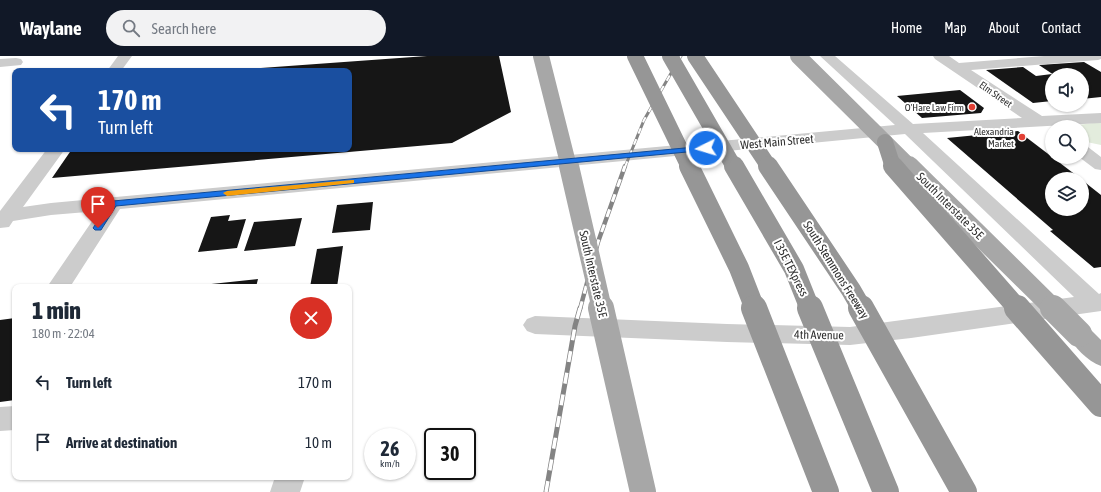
<!DOCTYPE html>
<html lang="en">
<head>
<meta charset="utf-8">
<style>
	:root { --surface:#fff; --page:#f2f2f3; --text:#1f2937; --muted:#747a83; --accent:#111827 }
	body { margin:0; font-family:"Asap Condensed",sans-serif; background:var(--page); color:var(--text); height:100vh; display:flex; flex-direction:column; font-size:15px; white-space:nowrap }
	* { box-sizing:border-box; margin:0 }
	p { font-size:13px; color:var(--muted) }
	.icon { flex:none; width:22px; height:22px; fill:none; stroke:currentColor; stroke-width:2; stroke-linecap:round; stroke-linejoin:round }
	.map { position:relative; flex:1; overflow:hidden }
	.drawer { position:absolute; left:12px; top:228px; width:340px; height:196px; display:flex; flex-direction:column; background:var(--surface); border-radius:8px; box-shadow:0 1px 3px #0004 }
	.drawer>* { flex:none }
	.guide { position:absolute; left:12px; top:12px; width:340px; height:84px; border-radius:8px; box-shadow:0 1px 3px #0004; background:#1a4fa0; color:#fff; overflow:hidden }
	.tools { position:absolute; left:1045px; top:12px; display:grid; gap:8px }
	.tools a { display:grid; place-items:center; width:44px; height:44px; border-radius:50%; background:var(--surface); box-shadow:0 1px 3px #0004; font-size:20px }
	.speed { position:absolute; left:364px; top:372px; display:flex; gap:8px; font-size:20px; font-weight:700; text-align:center }
	.speed>* { display:grid; place-content:center; width:52px; height:52px; border-radius:50%; background:var(--surface); box-shadow:0 1px 3px #0004; line-height:1 }
	.speed small { font-size:10px; font-weight:400 }
	.speed .limit { border:2px solid #111; border-radius:6px; background:#fff; color:#111 }
	.pin { position:absolute; display:grid; place-items:center; width:34px; height:34px; color:#fff; margin:-41px -17px; border-radius:50% 50% 50% 0; rotate:-45deg; box-shadow:0 0 4px #0007 }
	.pin .icon { rotate:45deg }
	.me { position:absolute; width:44px; margin:-22px; rotate:265deg; stroke-linejoin:round; filter:drop-shadow(0 0 3px #0008) }
	.turn { display:flex; align-items:center; gap:14px; height:84px; padding:0 20px; font-size:18px }
	.turn .icon { width:52px; height:52px; stroke-width:2.5 }
	.turn b { display:block; font-size:28px; line-height:34px }
	.round { display:grid; place-items:center; flex:none; width:42px; height:42px; border-radius:21px; background:var(--page) }
	.summary { display:flex; align-items:center; justify-content:space-between; height:68px; padding:0 20px }
	h1 { font-size:24px; font-weight:800; line-height:30px }
	ul { padding:0; list-style:none }
	li { display:flex; align-items:center; gap:12px; height:60px; padding:0 20px }
	li div { flex:1 }
	li b { display:block; font-size:15px }
	li em { font-style:normal }
	header { display:flex; align-items:center; gap:24px; box-sizing:border-box; height:56px; padding:0 20px; background:var(--accent); color:#fff }
	header strong { font-size:19px }
	nav { display:flex; gap:22px; margin-inline-start:auto; font-size:14px }
	.search { width:280px; height:36px; background:var(--page); display:flex; align-items:center; gap:10px; box-sizing:border-box; padding:0 14px; border-radius:22px; color:var(--muted); font-size:15px }
	.map>svg:first-child { display:block }
</style>
</head>
<body>
<header>
<strong>Waylane</strong>
<div class="search"><svg class="icon" aria-label="search" viewBox="0 0 24 24"><circle cx="10" cy="10" r="6"/><path d="M15 15l6 6"/></svg>Search here</div>
<nav><a>Home</a><a>Map</a><a>About</a><a>Contact</a></nav>
</header>
<div class="map">
<svg width="1101" height="436" viewBox="0 0 1101 436">
	<rect width="100%" height="100%" fill="#fff"/>
	<!-- green -->
	<path fill="#e3ecdd" d="M1101 66V89L1082 85V71H1062Z"/>
	<!-- building -->
	<path fill="#161616" d="M427 0H499L511 56 452 87 52 122 72 93H349V15L232 14Z
		M1084 6 1101 16V41L1082 43V19H1054L1039 9Z
		M1023 11 1036 20 1052 18V45L1033 47 986 14Z
		M960 34 984 52 981 57 922 62 897 40Z
		M1018 75 1081 123H1052V153H1082V124L1101 139V211L1094 212 1050 175 1053 174 947 82Z
		M373 146 370 174 332 177 337 149Z
		M230 159 228 165 246 163 237 192 198 196 211 161Z
		M302 162 295 190 244 195 254 166Z
		M343 190 337 231H310L317 193Z
		M258 223 256 231H201L202 229Z
		M15 262V344L0 346V264Z"/>
	<g fill="none" stroke-linecap="round" stroke-linejoin="round">
		<!-- minor -->
		<path fill="#ccc" fill-rule="evenodd" d="M118 0H132L121 15H107Z
			M820 0H835L913 68 1022 62 935 3 933 0H949L959 7 1044 0H1101V3L1098 4 971 14 1042 60 1101 57V67L923 77 1099 238 1101 237V255L911 282 850 289 727 286 535 278 527 275 523 269 527 263 535 260 727 268 850 271 1074 241 905 78 120 153 70 231H47L99 155 51 159 13 165 9 171 0 172V155L47 93H65L23 151 51 147 895 69Z
			M16 2 21 3 23 6 21 9 0 11V3Z
			M1082 90 1088 91 1101 101V114L1095 113 1079 101H1082Z
			M15 350V374L0 375V351Z
			M275 421H305L300 436H270Z"/>
		<!-- major -->
		<path fill="#a7a7a7" fill-rule="evenodd" d="M1079 269 1088 271 1101 284V310C1087 305 1074 291 1067 278L1070 271Z"/>
		<!-- rail-far2 casing -->
		<g stroke="#848484" stroke-width="3">
			<path id="rail-far2" d="M625 111 644 64 681 0"/>
		</g>
		<!-- rail-far1 casing -->
		<g stroke="#848484" stroke-width="4.5">
			<path id="rail-far1" d="M580 253 598 186 625 110"/>
		</g>
		<!-- rail casing -->
		<g stroke="#848484" stroke-width="5">
			<path id="rail" d="M546 436 575 270 580 252"/>
		</g>
		<!-- rail-far2 -->
		<use href="#rail-far2" stroke="#fff" stroke-width="2" stroke-dasharray="6" stroke-linecap="butt"/>
		<!-- rail-far1 -->
		<use href="#rail-far1" stroke="#fff" stroke-width="3" stroke-dasharray="8" stroke-linecap="butt"/>
		<!-- rail -->
		<use href="#rail" stroke="#fff" stroke-width="3.5" stroke-dasharray="11" stroke-linecap="butt"/>
		<!-- major-bridge-far2 -->
		<path stroke="#a7a7a7" stroke-width="16" d="M541 0 569 111
			M798 0 910 111"/>
		<!-- major-bridge-far1 -->
		<path stroke="#a7a7a7" stroke-width="20" d="M569 110 602 253
			M909 110 1054 253"/>
		<!-- major-bridge -->
		<path stroke="#a7a7a7" stroke-width="26" d="M601 252 643 436
			M1053 252 1079 278"/>
		<!-- highway-bridge-far2 -->
		<path stroke="#969696" stroke-width="16" d="M635 0 689 111
			M670 0 734 111
			M695 0 769 111
			M885 86 893 111"/>
		<!-- highway-bridge-far1 -->
		<path stroke="#969696" stroke-width="20" d="M689 110 739 212 755 253
			M734 110 794 213 810 253
			M768 110 851 234 862 253
			M893 110 1018 253"/>
		<!-- highway-bridge -->
		<path stroke="#969696" stroke-width="26" d="M754 252 826 436
			M810 252 886 436
			M861 252 964 436
			M1017 252 1101 348"/>
	</g>
	<!-- route -->
	<path fill="#1a73e8" stroke="#114b97" d="M706 90 709 92 708 94 116 150 101 174H95L93 172 111 146 113 145Z"/>
	<!-- slow -->
	<path fill="#f59e0b" d="M352 124H354V127L227 140 223 137 227 135Z"/>
	<!-- markers -->
	<g fill="#e24035" stroke="#fff" stroke-width="1.5">
		<circle cx="972" cy="51" r="4"/>
		<circle cx="1022" cy="81" r="4"/>
	</g>
	<g text-anchor="middle" stroke-width="4" stroke-linejoin="round" paint-order="stroke">
		<!-- far-street labels -->
		<g font-size="10" fill="#2f2f2f" stroke="#fff">
			<text transform="translate(996 38) rotate(35)" y="4">Elm Street</text>
		</g>
		<!-- far-poi labels -->
		<g font-size="10" fill="#2f2f2f" stroke="#fff" text-anchor="end">
			<text x="964" y="55">O'Hare Law Firm</text>
			<text x="1014" y="79">Alexandria<tspan x="1014" dy="12">Market</tspan></text>
		</g>
		<!-- street labels -->
		<g font-size="12" fill="#2f2f2f" stroke="#fff">
			<text transform="translate(777 86) rotate(-5)" y="4">West Main Street</text>
			<text transform="translate(950 150) rotate(45)" y="4">South Interstate 35E</text>
			<text transform="translate(791 212) rotate(63)" y="4">I 35E TEXpress</text>
			<text transform="translate(836 214) rotate(58)" y="4">South Stemmons Freeway</text>
			<text transform="translate(593 218) rotate(77)" y="4">South Interstate 35E</text>
			<text transform="translate(819 279) rotate(1)" y="4">4th Avenue</text>
		</g>
	</g>
</svg>
<div class="tools">
<a><svg class="icon" aria-label="sound" viewBox="0 0 24 24"><path d="M4 9h4l5-4v14l-5-4H4zM17 9q2 3 0 6"/></svg></a>
<a><svg class="icon" aria-label="search" viewBox="0 0 24 24"><circle cx="10" cy="10" r="6"/><path d="M15 15l6 6"/></svg></a>
<a><svg class="icon" aria-label="layers" viewBox="0 0 24 24"><path d="M12 4l9 5-9 5-9-5zM3 14l9 5 9-5"/></svg></a>
</div>
<div class="speed"><div>26<small>km/h</small></div><div class="limit">30</div></div>
<div class="pin" style="left:98px;top:172px;background:#d93025"><svg class="icon" aria-label="arrive" viewBox="0 0 24 24"><path d="M6 21V4h12l-3 4 3 4H6"/></svg></div>
<svg class="me" style="left:706px;top:92px" viewBox="-20 -20 40 40"><circle r="17" fill="#1a73e8" stroke="#fff" stroke-width="3"/><path d="M0-11L8 9 0 5-8 9z" fill="#fff"/></svg>
<div class="guide">
<div class="turn"><svg class="icon" aria-label="left" viewBox="0 0 24 24"><path d="M17 20v-9H6M10 6l-5 5 5 5"/></svg><div><b>170 m</b>Turn left</div></div>
</div>
<section class="drawer">
<div class="summary"><div><h1>1 min</h1><p>180 m · 22:04</p></div><a class="round" style="background:#d93025;color:#fff"><svg class="icon" aria-label="close" viewBox="0 0 24 24"><path d="M6 6l12 12M18 6L6 18"/></svg></a></div>
<ul>
<li><svg class="icon" aria-label="left" viewBox="0 0 24 24"><path d="M17 20v-9H6M10 6l-5 5 5 5"/></svg><div><b>Turn left</b></div><em>170 m</em></li>
<li><svg class="icon" aria-label="arrive" viewBox="0 0 24 24"><path d="M6 21V4h12l-3 4 3 4H6"/></svg><div><b>Arrive at destination</b></div><em>10 m</em></li>
</ul>
</section>
</div>
</body>
</html>
